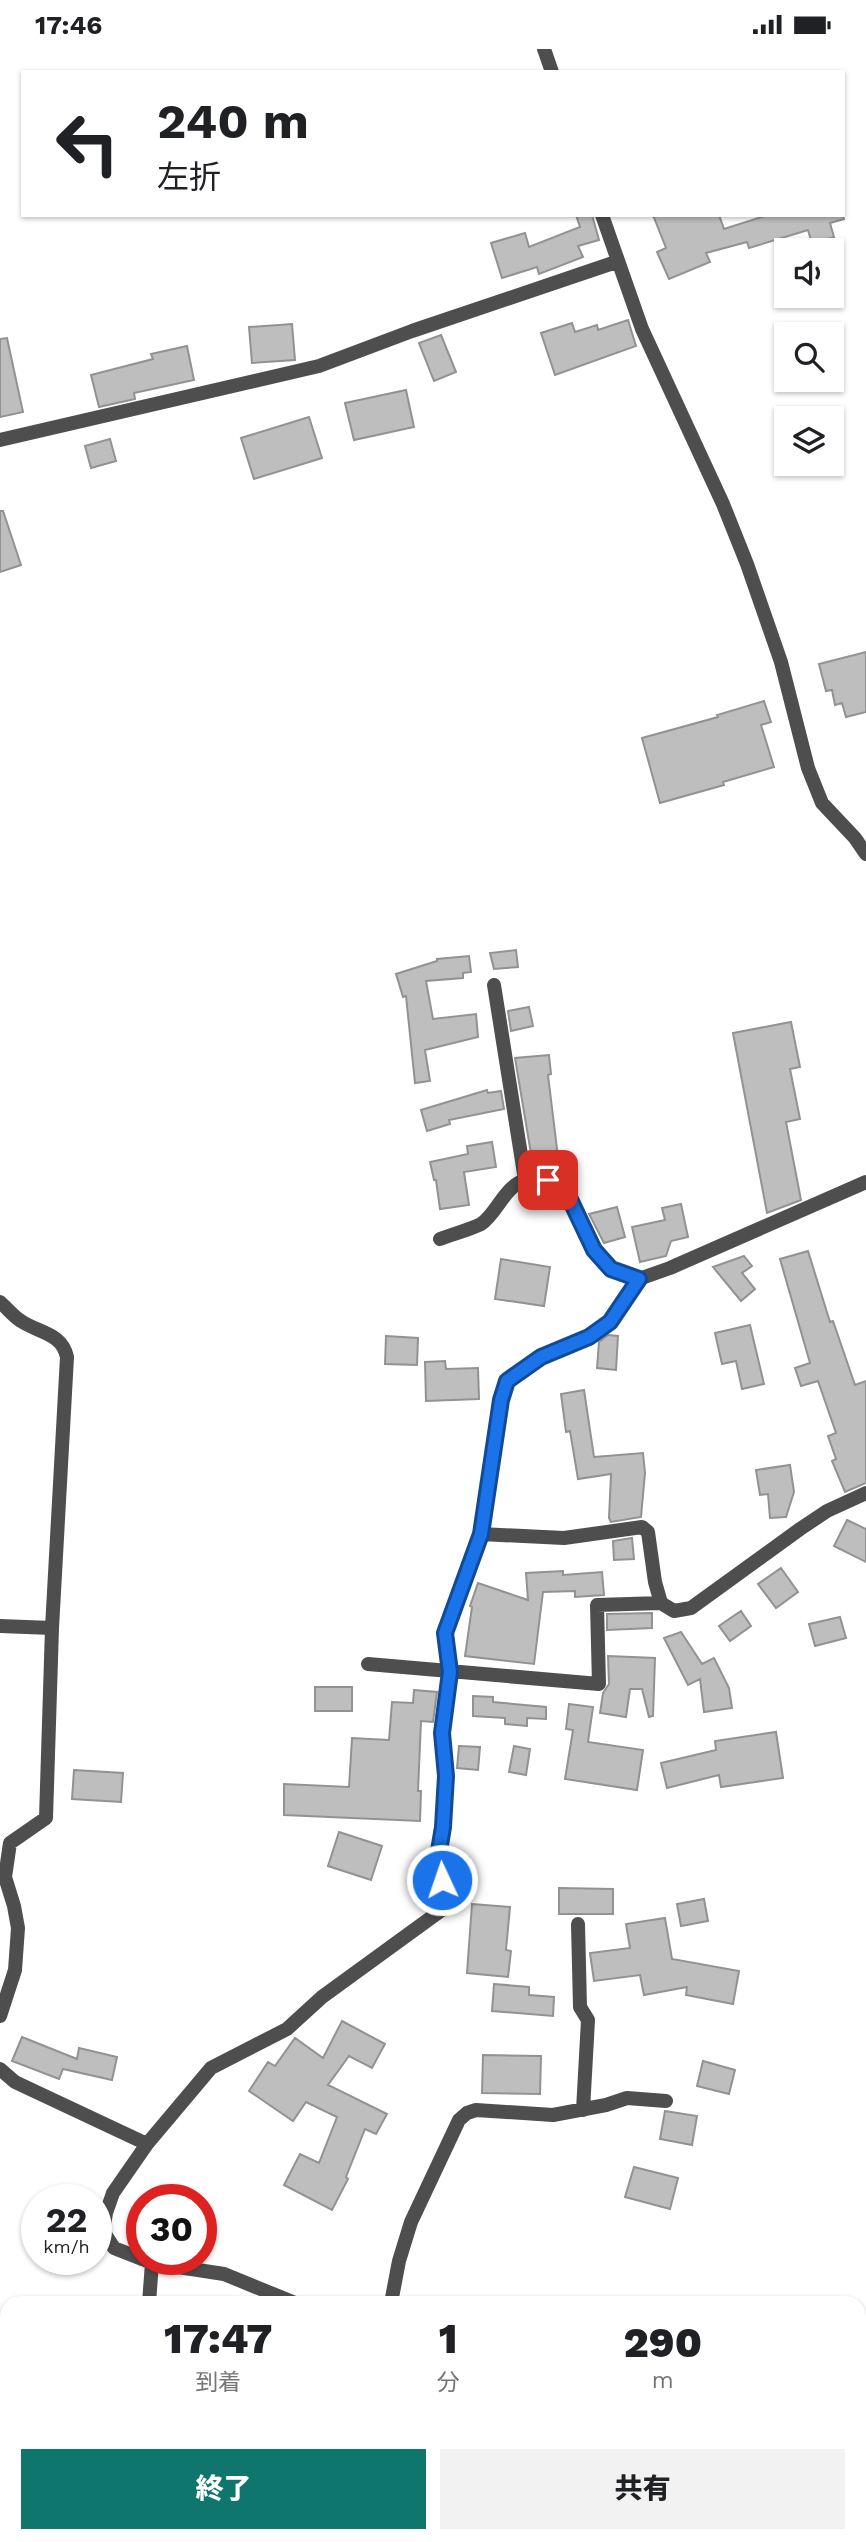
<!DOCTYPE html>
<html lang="ja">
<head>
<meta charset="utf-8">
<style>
	:root { --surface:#fff; --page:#f2f2f2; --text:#202124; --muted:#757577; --accent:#0f766e }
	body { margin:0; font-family:"Work Sans","Noto Sans JP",sans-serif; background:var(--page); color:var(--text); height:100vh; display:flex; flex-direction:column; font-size:26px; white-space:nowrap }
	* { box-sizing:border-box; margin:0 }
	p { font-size:23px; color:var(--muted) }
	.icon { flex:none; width:38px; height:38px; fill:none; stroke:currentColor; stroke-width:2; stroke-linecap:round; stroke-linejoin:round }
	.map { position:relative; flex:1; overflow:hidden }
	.panel { position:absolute; left:0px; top:2247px; width:866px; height:247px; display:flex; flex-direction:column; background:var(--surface); border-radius:21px 21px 0 0; box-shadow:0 2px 5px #0004 }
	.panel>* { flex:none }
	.banner { position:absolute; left:21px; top:21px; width:824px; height:147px; border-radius:0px; box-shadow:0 2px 5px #0004; background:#fff; color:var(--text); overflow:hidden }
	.buttons { position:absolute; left:774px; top:189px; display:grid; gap:14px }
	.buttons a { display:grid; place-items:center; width:70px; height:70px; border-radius:0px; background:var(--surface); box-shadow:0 2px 5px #0004; font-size:35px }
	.speed { position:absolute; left:21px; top:2135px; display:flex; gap:14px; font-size:35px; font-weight:700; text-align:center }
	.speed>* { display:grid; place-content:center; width:91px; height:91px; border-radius:50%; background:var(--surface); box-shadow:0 2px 5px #0004; line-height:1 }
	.speed small { font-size:18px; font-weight:400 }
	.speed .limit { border:10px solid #d22; background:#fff; color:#111 }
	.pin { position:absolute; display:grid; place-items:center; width:60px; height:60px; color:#fff; margin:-30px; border-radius:14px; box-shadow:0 4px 10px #0006 }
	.me { position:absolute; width:77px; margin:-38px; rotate:357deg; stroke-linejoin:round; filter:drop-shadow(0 0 5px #0008) }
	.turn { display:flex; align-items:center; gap:24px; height:147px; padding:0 21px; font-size:32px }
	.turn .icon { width:91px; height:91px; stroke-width:2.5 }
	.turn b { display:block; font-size:49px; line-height:60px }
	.eta { display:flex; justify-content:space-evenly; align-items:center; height:119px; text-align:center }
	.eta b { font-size:42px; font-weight:800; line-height:49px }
	.primary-button { display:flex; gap:14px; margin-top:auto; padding:14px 21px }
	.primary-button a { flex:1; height:80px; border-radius:0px; background:var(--accent); color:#fff; font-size:28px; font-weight:800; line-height:80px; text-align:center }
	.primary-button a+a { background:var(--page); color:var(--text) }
	.status { display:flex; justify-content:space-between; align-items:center; height:49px; padding:0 35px; background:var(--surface); direction:ltr }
	.status svg { height:19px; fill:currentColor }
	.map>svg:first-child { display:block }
</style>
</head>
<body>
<div class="status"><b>17:46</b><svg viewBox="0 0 49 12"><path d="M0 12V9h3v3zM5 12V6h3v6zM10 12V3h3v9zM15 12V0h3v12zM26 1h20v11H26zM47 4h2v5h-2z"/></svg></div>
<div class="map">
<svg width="866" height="2493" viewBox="0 0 866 2493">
	<rect width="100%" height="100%" fill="#fff"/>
	<!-- building -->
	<path fill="#bebebe" stroke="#929292" stroke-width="2" d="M576 166H592L599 191 578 197 583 208 539 225 537 218 502 229 491 194 525 184 529 198 580 178Z
		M653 166H719L724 180 768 166H843L844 170 830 174 834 188 812 195 808 181 749 199 747 193 706 204 710 213 669 230 657 203 666 199Z
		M628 271 636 297 555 326 541 284 572 274 575 283 597 276 598 281Z
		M292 275 295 311 252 314 249 278Z
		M441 286 456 323 434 332 419 294Z
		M7 289 23 363 0 368V290Z
		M187 297 194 331 134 344 135 350 99 358 91 326 153 310 151 305Z
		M406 341 414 378 354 391 345 354Z
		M309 368 322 409 254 430 241 389Z
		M110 390 116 412 91 419 85 397Z
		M0 462H3L21 516 0 523Z
		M866 603V663L846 668 842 654 835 656 832 641 826 642 819 615Z
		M764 652 771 673 761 676 774 718 723 733 724 736 660 754 642 689 718 668 717 666Z
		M516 901 518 918 494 920 490 904Z
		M469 907 471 923 463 924V929L426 932 433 970 476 965 478 988 425 1001 430 1032 415 1034 406 947 403 948 396 925 437 912V910Z
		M529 958 533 977 511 982 508 962Z
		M791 973 800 1018 790 1020 800 1070 786 1073 801 1151 767 1164 733 984Z
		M549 1006 551 1025 548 1026 558 1108 532 1111 515 1009Z
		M487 1041 488 1044 501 1042 504 1060 449 1071 450 1075 427 1082 421 1061Z
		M492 1093 496 1118 464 1123 469 1156 440 1160 436 1131H434L430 1113 468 1105 467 1097Z
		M681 1155 688 1188 671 1192 666 1207 640 1213 632 1178 665 1171 662 1159Z
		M617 1158 625 1188 604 1194 589 1165Z
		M808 1202 830 1273 833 1272 855 1336 866 1332V1434L845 1443 832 1412 836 1410 828 1387 836 1384 818 1332 801 1337 795 1319 810 1314 780 1210Z
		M744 1207 752 1217 742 1224 755 1240 741 1252 713 1218Z
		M501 1210 550 1218 544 1257 495 1250Z
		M750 1276 764 1335 742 1340 736 1312 722 1315 715 1284Z
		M608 1286 618 1287 616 1321 597 1319 599 1293Z
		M386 1287 418 1289 417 1316 385 1315Z
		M445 1312 446 1320 478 1319 479 1350 426 1352 425 1313Z
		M584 1341 594 1408 643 1404 645 1424 641 1468 611 1473 609 1469 611 1425 578 1430 570 1382 566 1383 561 1345Z
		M790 1416 794 1443 786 1468 770 1469 768 1445 760 1446 756 1421Z
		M847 1471 866 1480V1513L834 1497Z
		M632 1489 634 1510 614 1511 613 1492Z
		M781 1519 798 1543 776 1559 758 1535Z
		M563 1522V1526L602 1523 604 1546 575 1548V1542L543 1543 534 1615 465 1607 472 1558 470 1557 478 1534 528 1551 526 1524Z
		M741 1562 751 1577 730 1592 719 1577Z
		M652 1564V1579L607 1581V1565Z
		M840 1568 846 1589 815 1597 809 1575Z
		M681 1583 702 1615 714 1609 729 1639 732 1659 704 1663 700 1630 688 1636 664 1589Z
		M608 1607 655 1609 653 1667 649 1668 642 1640H630L626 1668 600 1664 603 1644 609 1635Z
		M315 1638H352V1662H315Z
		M414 1641 437 1643 433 1673 421 1672 418 1742H421L420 1772 284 1766V1735L349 1738 352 1689 389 1691 392 1653 413 1654Z
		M473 1647 493 1648V1653L546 1658V1670L527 1669V1677L505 1675V1669L473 1667Z
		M569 1655 593 1658 588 1693 643 1701 637 1741 565 1730 573 1681 566 1680Z
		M776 1683 783 1729 721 1738 719 1726 667 1739 661 1714 716 1701 715 1692Z
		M459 1697 480 1698 478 1721 457 1719Z
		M514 1697 530 1700 526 1726 509 1723Z
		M74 1721 123 1724 121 1753 72 1750Z
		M339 1783 382 1797 371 1831 328 1817Z
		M559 1839 613 1840V1865H559Z
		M704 1850 708 1872 681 1877 677 1855Z
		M472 1855 510 1858 506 1901 511 1902 508 1928 467 1924Z
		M665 1869 672 1910 739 1922 733 1955 686 1946 687 1938 644 1946 640 1926 594 1932 590 1904 630 1899 626 1875Z
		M494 1935 529 1938V1946L554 1948 553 1967 492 1962Z
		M342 1972 385 1995 372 2019 349 2007 328 2036 387 2065 376 2085 365 2080 346 2128 348 2130 332 2161 284 2136 300 2105 319 2114 337 2068 306 2053 293 2072 249 2042 268 2013 275 2017 295 1989 323 2009Z
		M22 1988 77 2010 79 1999 117 2008 112 2031 63 2020 59 2030 12 2012Z
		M483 2006 541 2007 540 2045 482 2044Z
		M703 2012 735 2021 729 2045 697 2037Z
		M665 2062 697 2067 692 2096 660 2090Z
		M634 2118 678 2129 670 2160 625 2148Z"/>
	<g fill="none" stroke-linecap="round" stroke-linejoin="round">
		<!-- primary casing -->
		<g stroke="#dbdbdb" stroke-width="19">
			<path id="primary" d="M0 2406H7
				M859 2482H866"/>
		</g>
		<!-- minor -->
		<path stroke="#4e4e4e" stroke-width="14" d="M544 0 552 23
			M602 166 642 280 723 455 747 515 781 613 808 719 822 754 855 789 866 805
			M0 391 319 317 412 282 616 213
			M494 936 525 1131
			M440 1190C453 1185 469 1181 481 1175 497 1165 505 1135 527 1131 575 1120 582 1193 609 1218 617 1224 630 1227 639 1230
			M0 1253C7 1259 13 1267 21 1272 39 1284 62 1284 67 1308L52 1579 46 1769 10 1794 5 1828 14 1857 18 1879 15 1921 0 1967
			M481 1485 564 1489 642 1478 648 1483 655 1533 661 1554 674 1562 691 1559 800 1480 827 1462 866 1444
			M0 1577 52 1579
			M368 1615 599 1635 597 1556 661 1554
			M578 1875 580 1958 588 1971 583 2061
			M0 2020 15 2033 147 2095
			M142 2210 114 2199 103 2182 106 2164 113 2144 147 2095 211 2019 287 1980 322 1948 443 1860 446 1848 437 1814 443 1778 446 1727 441 1684 450 1623 445 1584 481 1485 501 1351 507 1332 541 1308 589 1288 610 1273 639 1230 670 1219 866 1133
			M145 2211 152 2214 149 2254
			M152 2214 224 2225 295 2254
			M391 2254 399 2212 411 2173 459 2071 467 2064 476 2061 553 2066 606 2056 627 2049 666 2052
			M391 2487 407 2493
			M182 2493 188 2487
			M454 2493 456 2487
			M754 2493 756 2487"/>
		<!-- primary -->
		<use href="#primary" stroke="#000" stroke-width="18"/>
	</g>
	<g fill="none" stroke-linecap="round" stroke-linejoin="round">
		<!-- route casing -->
		<g stroke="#114b97" stroke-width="18">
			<path id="route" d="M442 1831 437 1814 443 1778 446 1727 442 1684 450 1623 445 1584 481 1485 501 1351 507 1332 541 1308 589 1288 610 1273 639 1230 611 1220 594 1201 567 1144 548 1131"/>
		</g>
		<!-- route -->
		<use href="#route" stroke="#1a73e8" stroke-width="12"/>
	</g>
</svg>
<div class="buttons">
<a><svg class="icon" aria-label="sound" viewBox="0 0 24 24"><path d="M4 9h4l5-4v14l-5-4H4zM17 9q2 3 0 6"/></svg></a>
<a><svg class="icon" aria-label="search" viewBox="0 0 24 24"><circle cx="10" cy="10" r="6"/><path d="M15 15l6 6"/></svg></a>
<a><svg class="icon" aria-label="layers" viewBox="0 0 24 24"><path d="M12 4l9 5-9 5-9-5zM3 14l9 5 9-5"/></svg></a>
</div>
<div class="speed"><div>22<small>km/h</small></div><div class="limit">30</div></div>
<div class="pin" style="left:548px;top:1131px;background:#d93025"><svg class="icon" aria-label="arrive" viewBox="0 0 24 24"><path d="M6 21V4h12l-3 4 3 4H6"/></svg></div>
<svg class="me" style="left:442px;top:1831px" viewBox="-20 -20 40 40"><circle r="17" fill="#1a73e8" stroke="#fff" stroke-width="3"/><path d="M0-11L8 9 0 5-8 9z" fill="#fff"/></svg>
<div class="banner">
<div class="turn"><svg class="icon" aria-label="left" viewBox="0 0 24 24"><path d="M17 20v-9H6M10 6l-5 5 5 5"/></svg><div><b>240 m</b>左折</div></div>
</div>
<section class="panel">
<div class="eta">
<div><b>17:47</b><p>到着</p></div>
<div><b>1</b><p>分</p></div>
<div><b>290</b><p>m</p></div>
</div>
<div class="primary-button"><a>終了</a><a>共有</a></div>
</section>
</div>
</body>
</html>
